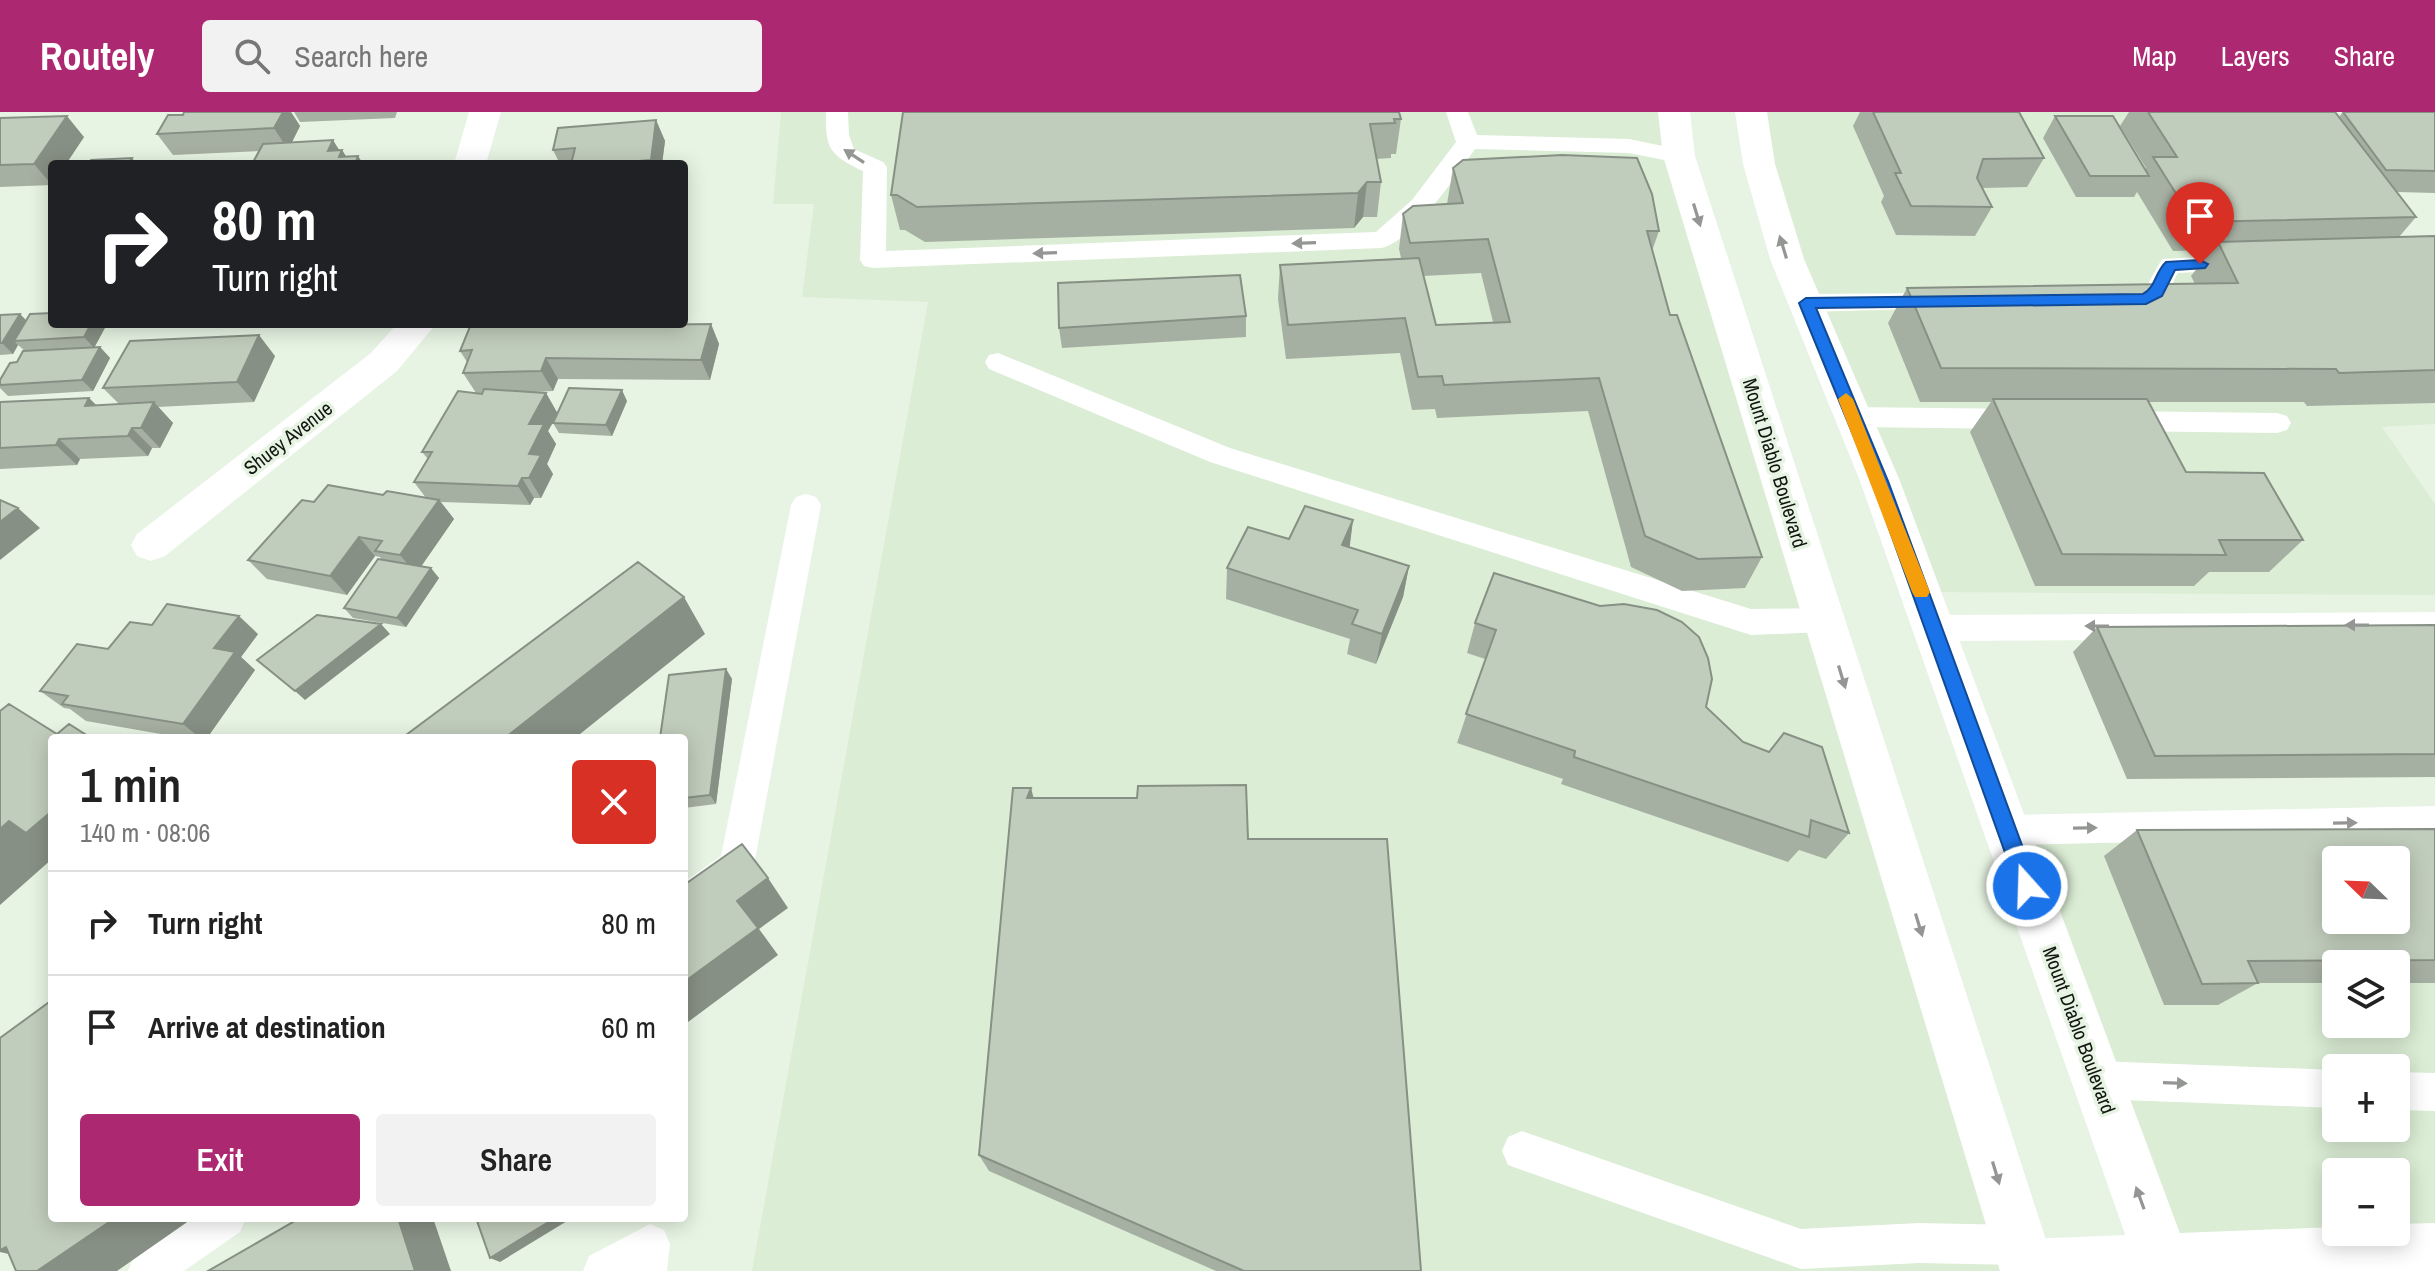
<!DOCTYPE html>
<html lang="en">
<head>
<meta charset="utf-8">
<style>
	:root { --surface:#fff; --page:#f2f2f2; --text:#222; --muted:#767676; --line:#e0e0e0; --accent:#ac2972 }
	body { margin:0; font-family:"Archivo Narrow",sans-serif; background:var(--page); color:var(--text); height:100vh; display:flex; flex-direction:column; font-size:30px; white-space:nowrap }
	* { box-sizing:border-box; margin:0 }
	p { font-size:26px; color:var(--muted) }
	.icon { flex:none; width:44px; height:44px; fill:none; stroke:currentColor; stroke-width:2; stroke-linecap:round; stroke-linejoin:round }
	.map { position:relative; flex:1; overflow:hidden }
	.sheet { position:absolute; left:48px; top:622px; width:640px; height:488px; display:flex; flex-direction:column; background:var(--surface); border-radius:8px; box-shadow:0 4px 20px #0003 }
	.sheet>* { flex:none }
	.top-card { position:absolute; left:48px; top:48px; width:640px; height:168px; border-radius:8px; box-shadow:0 4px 20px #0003; background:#202124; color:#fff; overflow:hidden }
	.needle { width:52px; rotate:293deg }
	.controls { position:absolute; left:2322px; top:734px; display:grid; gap:16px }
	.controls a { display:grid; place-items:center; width:88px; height:88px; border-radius:8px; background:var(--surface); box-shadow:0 4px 20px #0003; font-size:40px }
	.pin { position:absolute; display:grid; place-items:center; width:68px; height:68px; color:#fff; margin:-82px -34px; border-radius:50% 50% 50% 0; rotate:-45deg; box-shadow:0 0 8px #0007 }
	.pin .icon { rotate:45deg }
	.me { position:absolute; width:88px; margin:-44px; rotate:340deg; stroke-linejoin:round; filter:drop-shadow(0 0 6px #0008) }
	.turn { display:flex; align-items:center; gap:28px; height:168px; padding:0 32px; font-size:36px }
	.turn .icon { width:104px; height:104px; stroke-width:2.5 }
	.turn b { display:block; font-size:56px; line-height:68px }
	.round { display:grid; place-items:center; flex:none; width:84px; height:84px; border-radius:8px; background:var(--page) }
	.summary { display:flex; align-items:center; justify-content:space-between; height:136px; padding:0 32px }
	h1 { font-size:48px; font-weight:600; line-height:60px }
	.action { display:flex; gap:16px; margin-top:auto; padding:16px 32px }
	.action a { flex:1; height:92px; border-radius:8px; background:var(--accent); color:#fff; font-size:32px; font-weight:600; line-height:92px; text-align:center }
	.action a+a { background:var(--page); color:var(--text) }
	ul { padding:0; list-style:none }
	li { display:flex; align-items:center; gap:24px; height:104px; padding:0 32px; border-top:2px solid var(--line) }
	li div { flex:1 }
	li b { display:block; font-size:30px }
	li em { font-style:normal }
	header { display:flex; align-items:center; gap:48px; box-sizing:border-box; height:112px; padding:0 40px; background:var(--accent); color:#fff }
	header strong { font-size:38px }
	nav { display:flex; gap:44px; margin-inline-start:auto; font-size:28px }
	.search { width:560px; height:72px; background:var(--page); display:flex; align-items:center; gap:20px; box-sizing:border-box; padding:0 28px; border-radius:8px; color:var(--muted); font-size:30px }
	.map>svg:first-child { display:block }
</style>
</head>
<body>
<header>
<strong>Routely</strong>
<div class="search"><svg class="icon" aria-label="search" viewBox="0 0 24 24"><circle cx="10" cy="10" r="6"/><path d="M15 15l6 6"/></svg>Search here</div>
<nav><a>Map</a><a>Layers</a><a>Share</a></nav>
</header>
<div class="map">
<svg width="2435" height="1159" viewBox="0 0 2435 1159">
	<rect width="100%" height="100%" fill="#e7f4e3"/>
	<!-- built -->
	<path fill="#dbedd5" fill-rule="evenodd" d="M781 0H1674L2028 1159H752L928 190 802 185 814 92H773Z
		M1751 0H2293L2396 139 2435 138V312L2382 315 2435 392V483L1921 480Z
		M2435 709V1159H2166L2007 718ZM2336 748H2396V808H2336ZM2336 852H2396V912H2336ZM2336 956H2396V1016H2336ZM2336 1060H2396V1120H2336Z"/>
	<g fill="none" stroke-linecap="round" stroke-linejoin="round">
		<!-- lane -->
		<path fill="#fff" fill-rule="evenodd" d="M826 0H848L849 23 854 37 883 50 887 55 886 139 1376 120 1412 88 1456 30 1446 0H1468L1477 23 1629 27 1687 39 1691 44 1687 49 1679 51 1629 41 1475 37C1455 65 1415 127 1382 136L873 156 864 154 860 148 863 59C830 43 825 37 826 0Z
			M2244 143 2253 145 2257 151 2253 157 2178 161C2173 168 2172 178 2166 185 2156 197 2130 198 2116 194L2112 188 2116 182 2146 175 2162 147Z
			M1943 181 1952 184 1956 190 1952 196 1806 200 1797 197 1793 191 1797 185 1806 182Z
			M998 241 1230 336 1751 497 1824 496 1835 499 1839 508 1835 517 1824 520 1751 523 1210 350 989 257 985 250 989 243Z
			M1853 295 2022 297 2032 300 2036 307 2032 314 2022 317 1853 315 1843 312 1839 305 1843 298Z
			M2116 299 2277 301 2287 304 2291 311 2287 318 2277 321 2116 319 2106 316 2102 309 2106 302Z
			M806 382 816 385 821 393 754 753C744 776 707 798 684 806V770L721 744 791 393 796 385Z
			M2435 500V526L1934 529 1923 525 1919 516 1923 507 1934 503Z
			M2435 694V724L2007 733 1995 729 1990 718 1995 707 2007 703Z
			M2097 949 2336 958V996L2097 987 2084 981 2078 968 2084 955Z
			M2396 960 2435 961V999L2396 998Z
			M1522 1019 1801 1117 1919 1111 2019 1113 2033 1119 2039 1133 2033 1147 2019 1153 1919 1151 1801 1157 1508 1053 1502 1039 1508 1025Z
			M191 1106H246L240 1120 184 1159H128L134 1144Z
			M650 1112 664 1118 670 1132 667 1159H583L589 1144Z"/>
		<!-- street -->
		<path fill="#fff" fill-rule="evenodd" d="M469 0H501L486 52H454Z
			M397 212H436L397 259 165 444 151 449 137 444 131 433 137 422 371 241Z
			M2435 1111V1159H2000L1999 1155 2007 1135 2027 1127 2336 1115V1120H2396V1112Z"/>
		<!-- secondary -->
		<path fill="#fff" fill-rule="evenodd" d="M1658 0H1690L1695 44 2056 1159H2000L1663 44Z
			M1735 0H1767L1775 52 1804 147 1900 369 2194 1159H2138L1860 369 1770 147 1743 52Z"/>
	</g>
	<!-- wall -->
	<path fill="#a6b0a2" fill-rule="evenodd" d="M283 0H291L300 14 292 30 342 38 346 45 358 44 363 52H252L259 39 173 43 157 22Z
		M294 0H397L395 6 300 10Z
		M903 0 1401 7 1396 42H1391V46L1376 47 1381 70 1377 105H1363L1354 116 925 130 905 118H900L891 83Z
		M1860 0H2019L2044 46 2027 75 1982 76 1992 95 1975 124 1896 123 1881 90 1884 84 1853 14Z
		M2129 0H2335L2339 5 2343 0H2435V81L2397 80 2416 105 2399 125 2435 124V291L2307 294 2304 290H2149L2186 360 2303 428 2269 460H2209L2194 474H2035L1970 320 1991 290H1920L1888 211 1907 176 2195 172 2191 164 2211 138 2173 139 2137 80 2134 85H2076L2043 26 2055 4 2145 57 2146 56 2120 14Z
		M0 6 84 25 52 73 0 75Z
		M656 8 665 29 662 52H560L553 38Z
		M1453 56 1659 119 1652 139 1670 203 1762 445 1745 476 1682 479 1631 455 1588 299 1437 306 1435 297 1412 298 1400 241 1286 247 1278 187 1280 153 1401 146 1399 137 1403 102 1447 92ZM1481 161 1493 210 1436 213 1423 164Z
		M20 202 26 209 107 212 94 236 100 235 110 246 93 279 8 284 0 276V268L17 250 25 239 18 233 13 242 0 243V203Z
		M1246 204V225L1062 236 1059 216Z
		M471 212H528L530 215 546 214 547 212H711L719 232 710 268 558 267 553 279 529 280 546 281 557 301 627 289 612 324 559 321 553 311 554 308 548 319 556 332 547 352 553 362 541 386H534L530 393 441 390 454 407 421 454 439 466 406 515 353 506 344 496 382 448 380 445 375 444 347 483 267 467 248 448 314 390 383 383 426 386 414 370 428 347 422 340 476 281 463 261 467 250 460 239Z
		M275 244 254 290 158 295 173 311 160 336H152L148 344 80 347 77 353 0 357V290L89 286 96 293 119 292 103 276Z
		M1353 408 1349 436 1409 454 1403 485 1376 552 1347 542 1350 527 1226 487 1227 456 1289 427Z
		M1494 461 1706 595 1743 630 1849 721 1826 747 1799 738 1788 750 1561 672 1563 667 1457 631 1485 547 1467 541 1475 511Z
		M152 513 258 522 241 545 255 558 207 626H184L86 609 70 597 64 596 40 579 108 537Z
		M2435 513V665L2127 667 2073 540 2097 515Z
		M726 557 732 567 716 692 684 696V626Z
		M1034 686 1248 727 1421 1159H1216L989 1059 979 1043Z
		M2435 717V871H2396V852H2336V871H2258L2218 893H2164L2104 744 2137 718Z"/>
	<!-- shaded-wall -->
	<path fill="#879084" d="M283 0H291L300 14 288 38 274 16Z
		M67 4 84 25 66 52H52V73L34 52Z
		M656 8 665 29 662 52H652L651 48Z
		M333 28 341 41 342 38 351 52 328 39Z
		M358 44 363 52H355Z
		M132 46 137 52H128Z
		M1367 70 1363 105 1354 116 1358 81Z
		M20 202 31 213 14 229 18 233 13 242 2 231Z
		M91 212H107L94 236 84 225Z
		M711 212 719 232 710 268 701 248Z
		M259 223 275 244 254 290 237 270Z
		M100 235 110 246 93 279 82 268Z
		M546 246 558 267 553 279 541 259Z
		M622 278 627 289 612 324 606 313Z
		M546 281 558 302 548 319 556 332 547 352 553 362 541 386 529 366V312Z
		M89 286 109 306 85 294Z
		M154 290 173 311 160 336 141 316Z
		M132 316 152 336 148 344 128 324Z
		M59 327 80 347 77 353 56 333Z
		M522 366 534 386 530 393 518 374Z
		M439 388 454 407 416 462 400 443Z
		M18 396 40 416 0 448V410Z
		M1353 408 1349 440 1342 433Z
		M359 425 375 444 347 483 330 464Z
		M1409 454 1403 485 1376 552 1382 522Z
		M431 456 439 466 406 515 397 506Z
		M684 485 705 522 575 626H505Z
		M239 504 258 522 241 545 255 558 207 626H200L183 612 214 536Z
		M381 512 390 522 305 588 295 579Z
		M726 557 732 567 716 692 710 683Z
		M1031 676 1038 703 1027 686Z
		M52 699V747L0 793V717L9 709Z
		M768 766 788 796 759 817 778 843 684 913V870L737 789Z
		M115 1106H193L117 1159H37L48 1151 0 1140V1138L6 1135Z
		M398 1106H433L451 1159H415Z
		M555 1106H572L500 1150 490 1146Z"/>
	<!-- building -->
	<path fill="#c1cdbc" stroke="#879084" stroke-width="2" fill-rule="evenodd" d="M184 0H283L274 16 157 22 168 3H183Z
		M903 0H1399L1401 7H1394L1395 11 1370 12 1381 70H1367L1358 81 917 95 897 83H891Z
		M1873 0H2019L2044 46 1983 47 1977 66 1992 95 1911 94 1895 61H1901Z
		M2148 0H2335L2416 105 2194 110 2153 45H2177Z
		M2343 0H2435V59L2386 58Z
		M67 4 34 52 0 53V6Z
		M2055 4H2113L2149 64H2090Z
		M656 8 651 48 601 52H571L575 36 553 38 558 16Z
		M333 28 328 39 342 38 339 45 358 44 355 52H252L263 32Z
		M1562 43 1637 46 1652 82 1659 119H1647L1670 203H1677L1762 445 1698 447 1645 424 1599 266 1444 273 1442 264 1418 265 1405 206 1288 213 1280 153 1419 146 1436 213 1510 210 1488 127 1410 131 1403 102 1413 94 1463 91 1453 56 1463 48Z
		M132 46 128 52H89L91 48Z
		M2435 124V258L2339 261 2336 257 1941 256 1907 176 2238 171 2218 130Z
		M1240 163 1246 204 1059 216 1058 171Z
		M52 201V212H91L84 225 14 229 30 202Z
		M20 202 2 231H0V203Z
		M471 212H525L524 215 546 214 547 212 632 213 711 212 701 248 546 246 541 259 463 261 472 238 460 239Z
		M259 223 237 270 103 276 130 229Z
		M100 235 82 268 0 273V268L10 251 17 250 23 239Z
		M569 276 622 278 606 313 553 311Z
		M484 277 546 281 529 312H544L529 342 541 343 529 366H522L518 374 414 370 432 340H422L458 279 482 282Z
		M89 286 85 294 154 290 141 316H132L128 324 59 327 56 333 0 336V290Z
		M1993 287H2147L2186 360 2264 361 2303 428H2219L2226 443 2062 442Z
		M328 373 383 383 387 379 439 388 400 443 375 439 382 429 359 425 330 464 248 448 302 388 314 390Z
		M0 388 18 396 0 410Z
		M1305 394 1353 408 1342 433 1409 454 1382 522 1352 512 1358 498 1227 456 1248 415 1289 427Z
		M378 447 431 456 397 506 344 496Z
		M638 450 684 485 505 626H402Z
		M1494 461 1600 494 1624 492 1657 498 1682 510 1699 525 1708 546 1712 567 1706 595 1743 630 1769 640 1784 621 1822 635 1849 721 1811 708 1809 725 1574 645 1575 639 1466 602 1496 518 1475 511Z
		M167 492 239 504 214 536 235 540 183 612 62 592 68 584 40 579 77 532 108 537 130 510 152 513Z
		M317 503 381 512 295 579 257 548Z
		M2435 513V642L2155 644 2097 515Z
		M726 557 710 683 684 686V626H660L669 563Z
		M9 592 57 622 69 612 91 626H52V699L26 721 9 709 0 717V599Z
		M1246 673 1248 727H1387L1421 1159H1244L979 1043 1013 676H1031L1027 686H1137L1138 674Z
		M2435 717V848L2248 849 2258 871 2202 872 2137 718ZM2336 748H2396V808H2336Z
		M742 732 768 766 737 789 758 816 684 870V773Z
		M52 888V1106H115L37 1159H16L6 1135 0 1138V926Z
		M300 1106H398L415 1159H208Z
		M476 1106H555L490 1146Z"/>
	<!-- one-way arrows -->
	<defs><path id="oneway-solid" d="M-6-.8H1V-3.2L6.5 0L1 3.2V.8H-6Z" transform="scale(2)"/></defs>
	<g fill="#949694">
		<use href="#oneway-solid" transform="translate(854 44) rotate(-147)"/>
		<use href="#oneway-solid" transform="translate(1697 103) rotate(73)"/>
		<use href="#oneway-solid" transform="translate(1304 131) rotate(178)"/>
		<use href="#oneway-solid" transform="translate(1783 135) rotate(-107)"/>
		<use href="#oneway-solid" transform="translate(1045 141) rotate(178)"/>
		<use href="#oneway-solid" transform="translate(2357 513) rotate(180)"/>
		<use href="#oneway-solid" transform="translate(2097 514) rotate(180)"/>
		<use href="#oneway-solid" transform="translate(1842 565) rotate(73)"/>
		<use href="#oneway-solid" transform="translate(2345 711) rotate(-1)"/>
		<use href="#oneway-solid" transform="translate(2085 716) rotate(-1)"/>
		<use href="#oneway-solid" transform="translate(1919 813) rotate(73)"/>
		<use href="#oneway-solid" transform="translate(2175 971) rotate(2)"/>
		<use href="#oneway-solid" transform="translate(1996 1061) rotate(73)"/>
		<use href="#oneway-solid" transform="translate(2140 1086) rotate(-110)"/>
	</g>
	<!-- route -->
	<path fill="#1a73e8" stroke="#114b97" stroke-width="2" d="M2200 148 2208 152 2205 156 2175 158 2162 184 2146 192 1816 196 1888 369 2037 774 2034 780 2027 783 2020 780 2017 774 1872 369 1799 191 1806 186 2143 182C2156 175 2155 160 2166 150Z"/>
	<!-- slow -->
	<path fill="#f59e0b" d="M1846 281 1853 287 1930 480 1927 485H1915L1912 480 1838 287Z"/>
	<g text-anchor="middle" stroke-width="7" stroke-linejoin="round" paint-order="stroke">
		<!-- street labels -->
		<g font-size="20" fill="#121611" stroke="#e7f4e3">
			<text transform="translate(288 326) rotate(-38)" y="7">Shuey Avenue</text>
			<text transform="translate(1775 351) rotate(73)" y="7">Mount Diablo Boulevard</text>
			<text transform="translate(2079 918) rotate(70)" y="7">Mount Diablo Boulevard</text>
		</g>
	</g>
</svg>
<div class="controls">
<a><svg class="needle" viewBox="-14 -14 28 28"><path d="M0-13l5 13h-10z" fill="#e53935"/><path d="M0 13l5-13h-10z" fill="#767676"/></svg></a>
<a><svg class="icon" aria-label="layers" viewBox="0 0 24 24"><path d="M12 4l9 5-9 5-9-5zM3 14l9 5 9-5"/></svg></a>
<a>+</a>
<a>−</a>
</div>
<div class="pin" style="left:2200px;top:152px;background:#d93025"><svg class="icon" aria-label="arrive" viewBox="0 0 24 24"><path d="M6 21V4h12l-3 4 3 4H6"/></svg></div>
<svg class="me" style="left:2027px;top:774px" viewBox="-20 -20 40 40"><circle r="17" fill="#1a73e8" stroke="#fff" stroke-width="3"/><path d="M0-11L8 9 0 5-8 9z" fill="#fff"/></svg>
<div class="top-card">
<div class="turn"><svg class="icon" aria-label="right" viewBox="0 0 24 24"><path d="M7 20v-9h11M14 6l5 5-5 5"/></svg><div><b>80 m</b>Turn right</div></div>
</div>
<section class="sheet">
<div class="summary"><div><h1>1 min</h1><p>140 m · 08:06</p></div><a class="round" style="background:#d93025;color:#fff"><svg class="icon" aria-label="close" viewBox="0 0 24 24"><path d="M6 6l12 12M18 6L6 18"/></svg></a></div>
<ul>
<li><svg class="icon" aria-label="right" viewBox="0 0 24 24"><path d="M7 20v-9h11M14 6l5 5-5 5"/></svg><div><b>Turn right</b></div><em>80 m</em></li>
<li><svg class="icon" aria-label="arrive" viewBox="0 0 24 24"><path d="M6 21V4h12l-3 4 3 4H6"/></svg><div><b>Arrive at destination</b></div><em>60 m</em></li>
</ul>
<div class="action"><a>Exit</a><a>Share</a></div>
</section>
</div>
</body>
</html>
